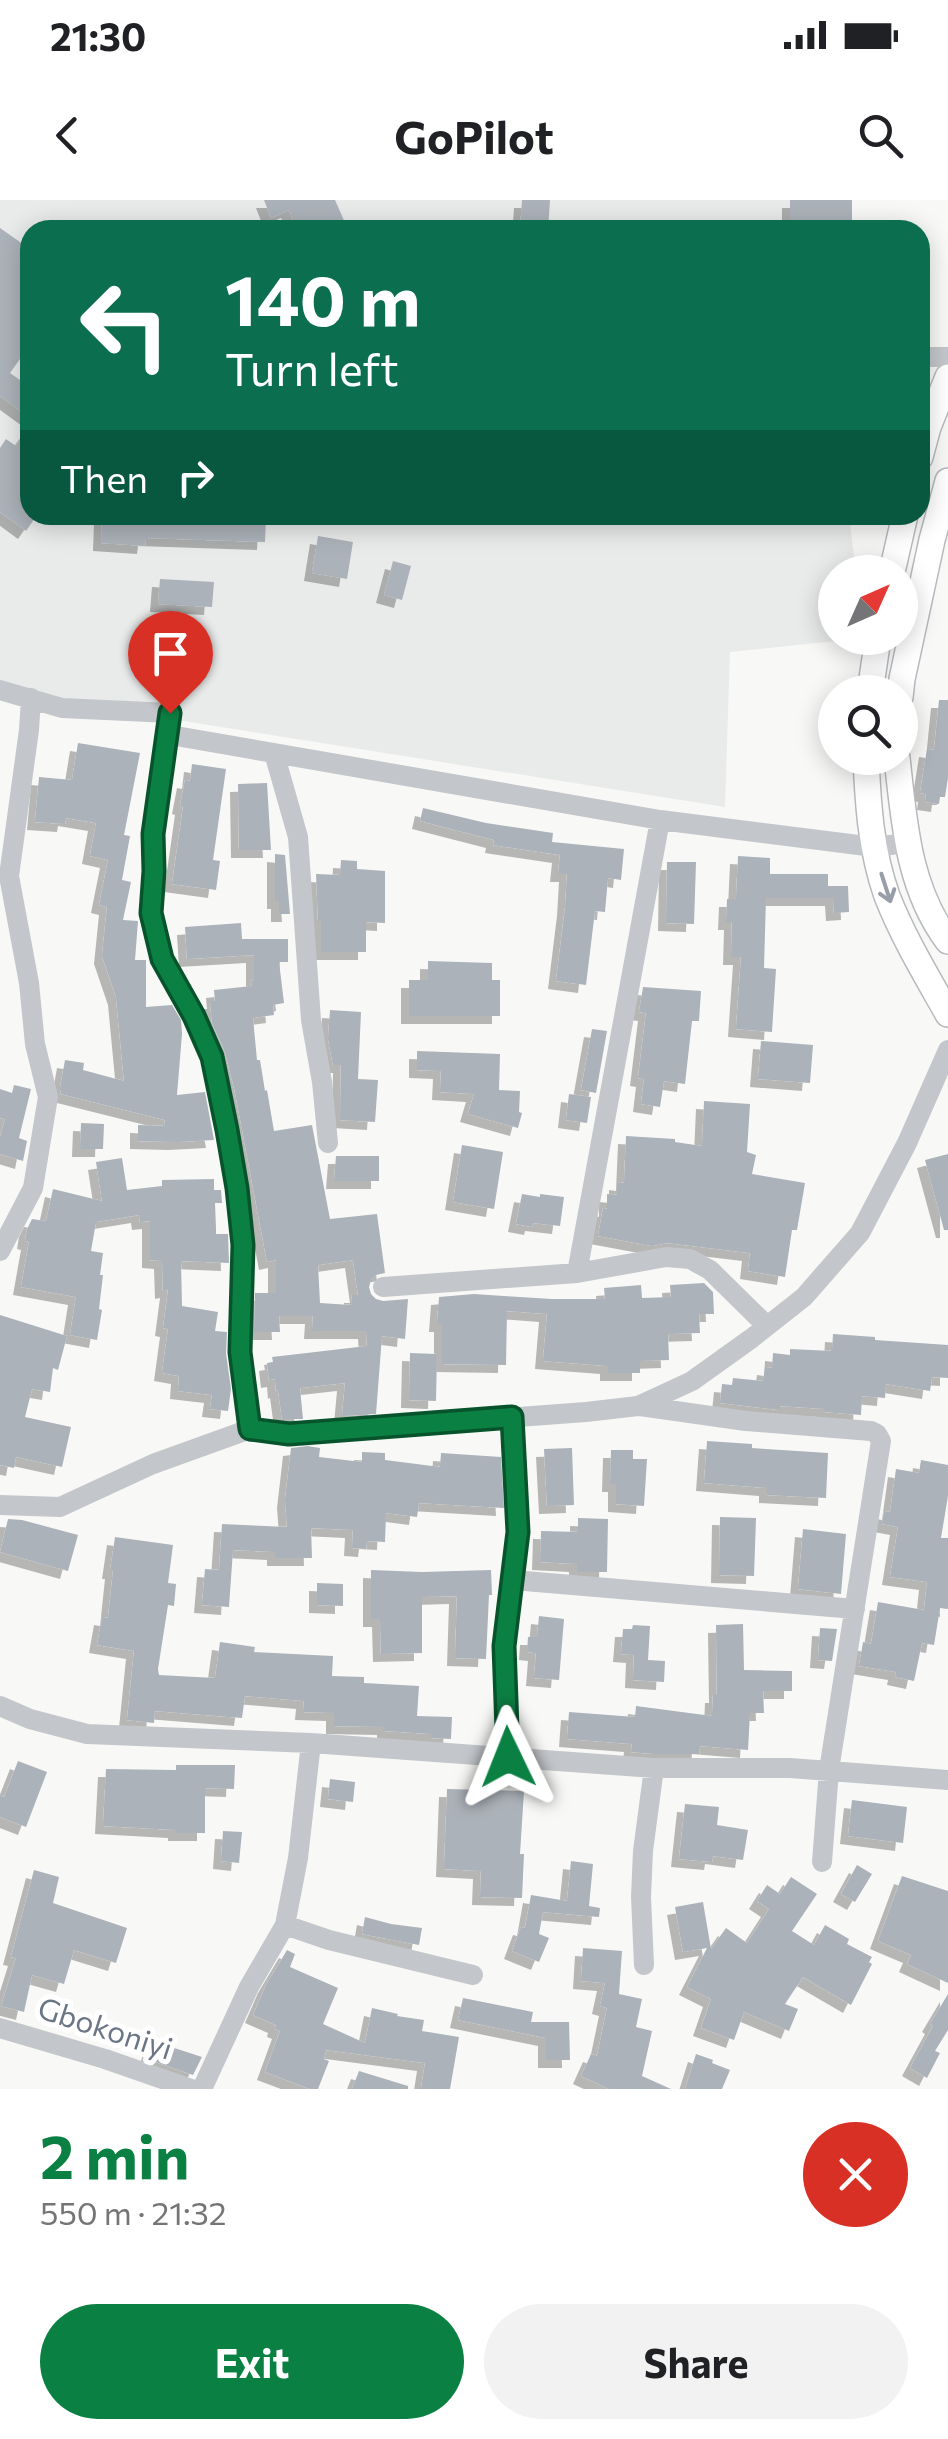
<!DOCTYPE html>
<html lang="en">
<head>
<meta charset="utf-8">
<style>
	:root { --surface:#fff; --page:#f2f2f2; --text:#202124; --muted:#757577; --accent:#0b8043 }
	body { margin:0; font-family:Commissioner,sans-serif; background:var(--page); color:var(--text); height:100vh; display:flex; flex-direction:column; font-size:38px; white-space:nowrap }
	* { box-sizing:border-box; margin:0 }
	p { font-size:32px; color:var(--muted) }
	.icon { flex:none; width:55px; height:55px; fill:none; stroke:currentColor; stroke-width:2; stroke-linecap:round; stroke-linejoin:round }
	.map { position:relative; height:1889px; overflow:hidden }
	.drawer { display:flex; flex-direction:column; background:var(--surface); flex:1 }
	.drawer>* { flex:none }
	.hud { position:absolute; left:20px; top:20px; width:910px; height:305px; border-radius:30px; box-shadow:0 5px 25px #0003; background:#0b6e4f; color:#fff; overflow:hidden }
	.needle { width:65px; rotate:45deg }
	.controls { position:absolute; left:818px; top:355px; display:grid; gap:20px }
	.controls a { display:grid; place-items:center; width:100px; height:100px; border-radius:50%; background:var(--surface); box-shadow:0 5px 25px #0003; font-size:50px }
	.pin { position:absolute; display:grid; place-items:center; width:85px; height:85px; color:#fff; margin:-102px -42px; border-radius:50% 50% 50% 0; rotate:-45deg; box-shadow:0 0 10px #0007 }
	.pin .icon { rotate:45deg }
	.me { position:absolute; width:110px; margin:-55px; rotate:358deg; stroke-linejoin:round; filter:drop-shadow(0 0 8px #0008) }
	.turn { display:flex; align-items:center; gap:35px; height:210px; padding:0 40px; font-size:45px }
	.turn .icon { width:130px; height:130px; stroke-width:2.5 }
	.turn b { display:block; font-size:70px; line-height:85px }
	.then { display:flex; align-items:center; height:95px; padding:0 40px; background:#0003; gap:20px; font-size:38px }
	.round { display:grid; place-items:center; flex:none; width:105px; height:105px; border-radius:52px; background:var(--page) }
	.summary { display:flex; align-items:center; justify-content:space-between; height:170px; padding:0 40px }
	h1 { font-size:60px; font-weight:700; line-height:75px; color:var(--accent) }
	.primary-button { display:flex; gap:20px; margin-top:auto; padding:20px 40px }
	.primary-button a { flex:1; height:115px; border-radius:60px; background:var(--accent); color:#fff; font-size:40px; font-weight:700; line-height:115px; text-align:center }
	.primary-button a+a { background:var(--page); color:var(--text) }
	.status { display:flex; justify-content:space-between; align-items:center; height:70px; padding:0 50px; background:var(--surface); direction:ltr }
	.status svg { height:28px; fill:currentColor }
	header { display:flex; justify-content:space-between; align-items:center; height:130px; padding:0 40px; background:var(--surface); font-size:45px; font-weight:700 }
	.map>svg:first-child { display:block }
</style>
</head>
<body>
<div class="status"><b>21:30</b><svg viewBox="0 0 49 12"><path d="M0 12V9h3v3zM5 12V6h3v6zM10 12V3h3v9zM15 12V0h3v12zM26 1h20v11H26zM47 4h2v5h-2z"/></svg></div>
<header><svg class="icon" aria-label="back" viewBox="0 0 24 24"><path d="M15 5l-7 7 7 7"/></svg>GoPilot<svg class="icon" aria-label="search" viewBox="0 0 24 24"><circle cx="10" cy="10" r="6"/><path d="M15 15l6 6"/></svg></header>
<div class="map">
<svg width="948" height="1889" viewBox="0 0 948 1889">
	<defs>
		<filter id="shadow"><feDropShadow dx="-8" dy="8" stdDeviation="0" flood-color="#0004"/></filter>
	</defs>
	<rect width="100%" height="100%" fill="#f8f9f7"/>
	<!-- built -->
	<path fill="#e9eaea" d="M0 0H812L816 30H30V315H849L856 372H835V438H864L730 452 725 607 0 492Z"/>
	<!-- building -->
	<path fill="#acb2b9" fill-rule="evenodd" filter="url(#shadow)" d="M264 0H335L346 25 333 30H297L289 10 271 18Z
		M522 0H550L548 30H520Z
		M790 0H852V30H790Z
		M0 28 30 49V145L10 173 30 187V218L0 196Z
		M30 228V315H37L26 331 0 312V248L6 239 16 246Z
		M102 315 266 318 265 342 146 338 145 346 101 343Z
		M318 336 353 342 347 379 312 373Z
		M393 361 411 366 402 400 384 395Z
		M160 379 214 382 212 407 158 404Z
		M939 500H948V578L945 597H940L939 604 925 602 926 594 920 593 927 549 934 550Z
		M78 543 140 553 124 635 130 636 122 680 131 682 123 720 138 721 135 760H146V807L172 805 181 820 182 834 177 895 205 892 214 940 177 942 138 941V925L164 926 165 920 61 894 60 888 65 860 84 863 83 870 124 881 116 797 102 756 107 707 99 705 108 660 90 656 96 623 66 618 65 624 35 622 39 577 72 580Z
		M192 564 226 569 213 660 220 661 216 690 172 684 183 607 180 606 185 580 190 581Z
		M267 583 271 650H239L238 584Z
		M423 608 486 623 553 633 552 642 624 649 621 680 608 678 605 712 595 711 586 785 556 781 565 708 567 674H558L560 655 493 645 494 640 420 621Z
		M275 654 285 655 290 714H279V701H275Z
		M738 656 770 658V674H828V686H848L849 712 834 713 833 698H766L764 768 776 769 772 832 736 829 741 757H731L732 722H726L727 699H736Z
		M341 660 357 661V669L385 671V723L366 722V752H321V720H318L316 674 340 675Z
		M667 662H696L694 724 666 723Z
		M241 723 242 739H288V762H279L284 803 273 805 274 815 253 818 257 860H260L265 891 267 890 274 931 312 925 330 1019 377 1014 385 1073 376 1075 371 1080 369 1087 371 1094 376 1099 383 1101 408 1099 405 1139 382 1136 376 1214 342 1216 345 1183 300 1188 303 1219H282L278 1190 276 1191 275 1179 269 1180 267 1163 273 1162 272 1157 367 1146 366 1131H312L313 1116H279L280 1132H254L255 1093H276V1060L267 1062 235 892 225 852 212 823 210 801H215L214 790 252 786 251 781 254 780V755L187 759 185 727ZM353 1060 358 1095H352L351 1105 320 1103 318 1065Z
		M428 761 492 763V780H500V816H409V780H428Z
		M643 787 701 791 699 821H692L685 884 664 881 660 907 641 904 644 879 638 878 646 813 639 812Z
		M330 810 361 812 358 879 378 880 375 922 340 920 341 865H333L328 839Z
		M592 829 607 831 596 893 581 890Z
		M761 841 813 845 810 883 758 879Z
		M417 851 500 854 499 890 520 891 519 912 522 913 518 928 468 914 474 894 440 892 441 871 417 870Z
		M14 885 31 889 19 938 27 941 23 961 0 954V937L5 919 0 918V889L12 893Z
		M569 894 591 897 587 923 566 920Z
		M704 901 750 904 747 952 756 955 752 974 805 983 797 1030H792L785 1077 748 1071 750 1053 667 1043 652 1046 598 1036 603 1008 607 1009V994L617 995V982L624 983 626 936 675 939V942L702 946Z
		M81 923 104 924 103 949H80Z
		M462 945 503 952 494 1009 453 1002Z
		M948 954V1030H944L925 960Z
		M336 956H379V981H334Z
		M122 958 127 990 162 986V980L214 979V990H221L222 1003H215L216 1029V1034H228L229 1063 181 1061 182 1106 218 1112 215 1131 227 1132 226 1153 231 1189 228 1211 210 1209 212 1195 178 1191 179 1176 162 1173 168 1129 163 1128 168 1090 163 1091 162 1061 150 1060V1021L140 1022 139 1015 96 1022 91 1051 103 1053 100 1075H103L99 1109 102 1110 97 1140 70 1135 76 1097 21 1087 29 1042 25 1041 27 1029 32 1019 46 1021 53 989 102 1001 96 962Z
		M522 994 540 997V994L564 997 560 1026 533 1023 532 1027 516 1024Z
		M704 1083 713 1092 714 1114H699L700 1133 668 1134 669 1160 640 1161V1173H608V1166L543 1161 547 1114 507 1111 506 1165 442 1164V1124H437L439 1097 474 1094 552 1099H605L604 1088 641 1085 642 1098 671 1097 670 1085Z
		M0 1115 67 1136 58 1170 53 1168 50 1192 32 1189 25 1217 71 1227 62 1267 16 1257 14 1268 0 1265Z
		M833 1134 875 1137V1140L948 1145V1178L932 1177 930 1191 886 1184 885 1198 862 1196 861 1215 825 1212V1209L780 1206V1210L720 1203 722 1184 732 1185 733 1178 763 1181 765 1167 772 1168 773 1153 790 1155V1149L832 1151Z
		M410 1153 437 1154 436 1201 409 1200Z
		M707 1241 752 1244V1248L828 1253 826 1298 767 1295V1288L704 1283Z
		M308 1246 320 1248 319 1257 362 1262V1252L385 1253V1260L440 1267 441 1253 501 1257 504 1308 419 1303 417 1317 386 1313 385 1342 367 1341 366 1349 352 1348 353 1330 311 1328 312 1358H275V1352L233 1350 229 1407 202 1405 205 1369 219 1370 222 1324 287 1327 285 1300 291 1248Z
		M572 1248 574 1305 547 1306 544 1249Z
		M611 1250H633V1259H647L644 1306 616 1304V1284H610Z
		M921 1260 948 1265V1296L941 1338H948V1409L940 1408 934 1445 922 1443 914 1481 895 1477 896 1472 859 1466 863 1442 871 1444 878 1402 924 1410 927 1382 890 1377 898 1327 882 1324 884 1311 890 1312 896 1269 919 1273Z
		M720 1317 756 1318 754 1376 719 1375Z
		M578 1318 608 1319 607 1372H577V1364L540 1362 541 1331 578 1332Z
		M8 1319 22 1320 78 1335 68 1371 0 1352Z
		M803 1329 846 1334 841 1394 798 1389Z
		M115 1337 173 1345 168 1383 176 1384 174 1406 168 1405 158 1469 159 1475 215 1478 220 1442 255 1447 254 1452 333 1456 332 1476 364 1477V1483L419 1486 417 1516 452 1517 451 1539 431 1538V1534L385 1531V1527L334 1526V1513L303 1512 304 1501 245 1496 242 1518 155 1511 154 1523 127 1520 134 1451 97 1445 102 1417 108 1418 113 1371H110Z
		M371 1370 422 1372 491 1370 492 1395H489L486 1459 455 1458 457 1396 422 1397V1453L381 1454 380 1419H371Z
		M317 1383 343 1384V1406L317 1405Z
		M539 1416 564 1419 559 1480 534 1478 536 1453 527 1452 528 1437H537Z
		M743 1424 744 1470 792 1471V1491H763L764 1513H750L748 1550 700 1546 699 1554H654L631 1552 632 1544 567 1539 569 1512 635 1517 636 1506 712 1516 713 1495H717L716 1425Z
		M633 1425 650 1426 648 1460 665 1461 664 1482 633 1480 634 1455 621 1454 623 1429H632Z
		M820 1428 837 1429 832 1461 818 1460Z
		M18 1561 47 1572 26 1627 0 1617V1596L4 1597Z
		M176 1565H235L234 1589 205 1588V1633H176V1630L103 1626 106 1569 176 1570Z
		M330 1579 355 1582 353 1602 328 1599Z
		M447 1589 524 1591 520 1654H524L522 1698 480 1697 481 1671 444 1669Z
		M852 1600 907 1607 903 1643 848 1636Z
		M685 1604 719 1607 717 1625 748 1630 743 1660 713 1656 712 1662 679 1659Z
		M223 1631 242 1632 239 1663 221 1661Z
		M571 1661 593 1664 589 1706 600 1708 599 1717 543 1712 539 1734 549 1738 539 1762 512 1751 521 1727 525 1728 531 1695 567 1701Z
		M857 1665 872 1674 855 1702 841 1694Z
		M34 1670 59 1677 53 1703 127 1728 116 1763 74 1750 64 1784 32 1775 24 1812 1 1806 16 1758 11 1757Z
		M902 1676 948 1691V1783L907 1764 911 1755 878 1741Z
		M791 1677 817 1694 792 1731 814 1745 825 1725 849 1739 847 1744 872 1757 869 1762 872 1764 851 1805 803 1777 785 1804 798 1809 789 1831 744 1812 734 1840 701 1828 711 1799 687 1787 707 1748 683 1752 675 1707 703 1702 711 1749 726 1728 747 1743 769 1709 757 1701 767 1685 780 1694Z
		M365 1717 391 1724 422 1728 419 1745 362 1734Z
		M583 1748 622 1751 619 1794 642 1799 636 1827 652 1831 642 1876 671 1889H609L581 1876 591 1854 597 1856 607 1808 600 1806 605 1783 581 1781Z
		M287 1750 295 1754 290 1767 338 1788 323 1824 365 1843 372 1808 398 1814 397 1816 424 1820 422 1831 459 1837 450 1889H421L425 1863 326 1850 324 1859 329 1861 318 1889H310L265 1872 280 1831 275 1829 276 1825 253 1815 266 1785Z
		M948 1794V1830L935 1851 940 1853 927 1878 910 1868 933 1826 930 1824Z
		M463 1798 533 1812 531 1822H569L570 1860H546V1838L458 1820Z
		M153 1841 202 1857 193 1875 147 1859Z
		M696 1854 713 1860 712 1863 730 1870 722 1889H685Z
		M359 1871 408 1886V1889H352Z"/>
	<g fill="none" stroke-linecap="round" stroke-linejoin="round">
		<!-- major casing -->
		<g stroke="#b6b9be" stroke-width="28">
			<path id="major" d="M920 257 928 227 948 177
				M892 372 905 315
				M870 492 878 438
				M900 497 902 479 932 340 948 281
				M866 558C868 605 871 651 887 696 903 737 926 775 948 814
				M897 558C904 621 908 688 948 741"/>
		</g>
		<!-- minor -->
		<path stroke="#c3c6ca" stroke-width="20" d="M920 157H948
			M0 490 62 508 170 513V535L660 620 874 647 907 643
			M168 525 153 634 154 671 151 713 163 759 194 816 212 857 227 930 237 988 243 1045 240 1152 250 1229
			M274 553 298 637 311 820 322 882 328 943
			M0 1051 33 988 48 897 35 844 29 783 9 676 29 530 31 498
			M577 1073 660 620
			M383 1087 577 1073 666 1057 690 1059 710 1070 767 1126
			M640 1206 746 1221 871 1231 877 1234 881 1241 829 1570 822 1662
			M0 1305 60 1307 153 1264 250 1229 289 1234 586 1212 638 1206 692 1181 752 1138 804 1097 860 1033 907 943 948 850
			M513 1380 855 1409
			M0 1506 30 1519 87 1534 311 1543 654 1568H790L948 1580
			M508 1557 505 1446 519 1332 512 1217
			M285 1725 329 1740 473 1775
			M644 1765 641 1697 643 1651 654 1568
			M0 1828 105 1859 191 1889
			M202 1889 249 1787 285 1725 298 1658 311 1543"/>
		<!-- major -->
		<use href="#major" stroke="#fff" stroke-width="25"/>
	</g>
	<!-- one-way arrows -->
	<defs><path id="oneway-shaft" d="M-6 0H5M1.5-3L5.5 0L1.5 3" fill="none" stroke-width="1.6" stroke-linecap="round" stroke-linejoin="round" transform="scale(2.5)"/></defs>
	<use stroke="#979eaa" href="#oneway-shaft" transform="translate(886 688) rotate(72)"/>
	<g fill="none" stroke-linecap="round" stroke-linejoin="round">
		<!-- route casing -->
		<g stroke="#07532c" stroke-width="25">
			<path id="route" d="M170 513 153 634 154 671 151 713 162 759 194 816 212 857 227 930 237 988 243 1045 240 1152 250 1229 289 1234 512 1217 518 1332 504 1446 508 1557"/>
		</g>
		<!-- route -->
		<use href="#route" stroke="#0b8043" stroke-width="18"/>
	</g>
	<g text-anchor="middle" stroke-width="10" stroke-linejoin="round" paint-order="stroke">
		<!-- street labels -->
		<g font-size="30" fill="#6a7586" stroke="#fff">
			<text transform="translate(105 1829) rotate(18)" y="10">Gbokoniyi</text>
		</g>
	</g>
</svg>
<div class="controls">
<a><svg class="needle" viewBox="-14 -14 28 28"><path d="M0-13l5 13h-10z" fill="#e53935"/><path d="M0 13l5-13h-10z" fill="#757577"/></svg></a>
<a><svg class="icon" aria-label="search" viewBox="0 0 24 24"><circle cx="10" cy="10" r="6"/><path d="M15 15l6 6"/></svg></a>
</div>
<div class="pin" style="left:170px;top:513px;background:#d93025"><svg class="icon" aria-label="arrive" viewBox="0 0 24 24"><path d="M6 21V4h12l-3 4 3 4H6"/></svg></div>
<svg class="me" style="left:508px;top:1557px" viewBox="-20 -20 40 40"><path d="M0-17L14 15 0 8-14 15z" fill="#0b8043" stroke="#fff" stroke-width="4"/></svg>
<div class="hud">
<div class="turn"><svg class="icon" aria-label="left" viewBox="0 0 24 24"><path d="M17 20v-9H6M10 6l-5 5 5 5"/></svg><div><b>140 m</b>Turn left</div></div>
<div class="then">Then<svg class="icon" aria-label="right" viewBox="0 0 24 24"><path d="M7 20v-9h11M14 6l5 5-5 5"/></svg></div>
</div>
</div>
<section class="drawer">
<div class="summary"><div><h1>2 min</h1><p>550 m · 21:32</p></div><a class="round" style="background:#d93025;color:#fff"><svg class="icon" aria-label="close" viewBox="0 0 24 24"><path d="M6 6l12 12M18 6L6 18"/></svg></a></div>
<div class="primary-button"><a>Exit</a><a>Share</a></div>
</section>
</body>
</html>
